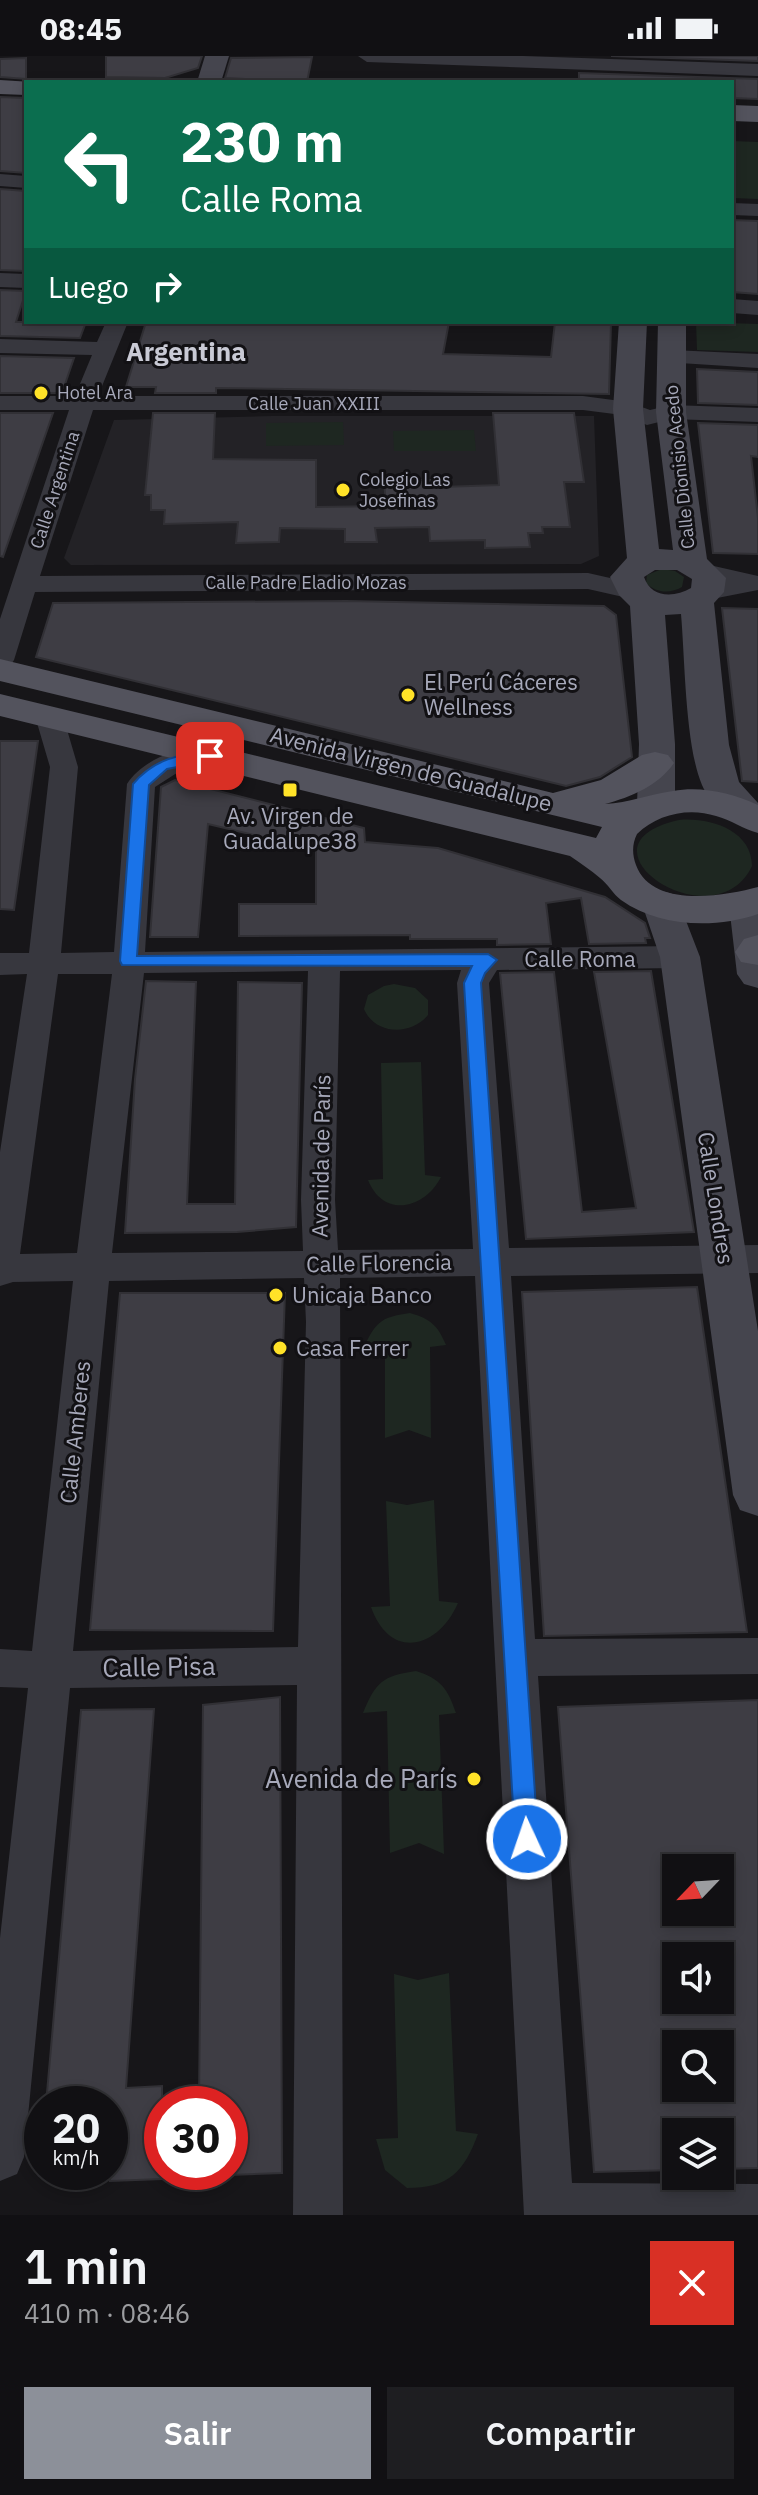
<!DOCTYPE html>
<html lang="es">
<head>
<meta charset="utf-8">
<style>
	:root { --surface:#111013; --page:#1e1e21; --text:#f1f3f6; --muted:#9c9da0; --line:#303033; --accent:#8c9099 }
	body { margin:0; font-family:"IBM Plex Sans",sans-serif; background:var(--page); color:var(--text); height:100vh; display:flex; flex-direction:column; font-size:30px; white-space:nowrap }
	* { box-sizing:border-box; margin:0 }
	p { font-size:26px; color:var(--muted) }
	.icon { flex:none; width:44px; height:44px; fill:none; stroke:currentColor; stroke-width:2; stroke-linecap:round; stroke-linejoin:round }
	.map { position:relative; height:2159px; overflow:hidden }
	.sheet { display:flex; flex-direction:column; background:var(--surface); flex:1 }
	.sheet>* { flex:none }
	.guide { position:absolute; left:24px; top:24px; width:710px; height:244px; border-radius:0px; box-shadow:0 4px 12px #0003,0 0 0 2px var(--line); background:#0b6e4f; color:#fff; overflow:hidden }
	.needle { width:52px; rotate:245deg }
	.buttons { position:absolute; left:662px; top:1798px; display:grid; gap:16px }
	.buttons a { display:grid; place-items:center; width:72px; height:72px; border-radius:0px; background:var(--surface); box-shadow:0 4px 12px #0003,0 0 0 2px var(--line); font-size:40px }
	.speed { position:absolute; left:24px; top:2030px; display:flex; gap:16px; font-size:40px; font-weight:700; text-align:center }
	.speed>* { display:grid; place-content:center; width:104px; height:104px; border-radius:50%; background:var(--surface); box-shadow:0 4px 12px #0003,0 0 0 2px var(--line); line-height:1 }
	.speed small { font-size:20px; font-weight:400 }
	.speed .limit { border:12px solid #d22; background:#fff; color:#111 }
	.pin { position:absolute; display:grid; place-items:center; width:68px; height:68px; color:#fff; margin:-34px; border-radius:16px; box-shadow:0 4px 12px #0006 }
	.me { position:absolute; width:88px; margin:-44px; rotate:357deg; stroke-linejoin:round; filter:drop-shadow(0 0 6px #0008) }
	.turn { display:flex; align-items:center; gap:28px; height:168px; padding:0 24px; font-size:36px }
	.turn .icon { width:104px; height:104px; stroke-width:2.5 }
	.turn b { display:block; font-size:56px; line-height:68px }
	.then { display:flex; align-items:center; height:76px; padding:0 24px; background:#0003; gap:16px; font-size:30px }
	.round { display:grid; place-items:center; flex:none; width:84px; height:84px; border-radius:0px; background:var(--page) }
	.headline { display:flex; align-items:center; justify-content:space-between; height:136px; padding:0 24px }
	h1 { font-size:48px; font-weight:600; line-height:60px }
	.primary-button { display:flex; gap:16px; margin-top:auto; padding:16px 24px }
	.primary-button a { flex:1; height:92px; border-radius:0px; background:var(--accent); color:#fff; font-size:32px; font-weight:600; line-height:92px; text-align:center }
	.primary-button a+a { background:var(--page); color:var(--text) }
	.status { display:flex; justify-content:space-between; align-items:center; height:56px; padding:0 40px; background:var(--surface); direction:ltr }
	.status svg { height:22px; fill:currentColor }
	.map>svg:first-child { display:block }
</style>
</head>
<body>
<div class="status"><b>08:45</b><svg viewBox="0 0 49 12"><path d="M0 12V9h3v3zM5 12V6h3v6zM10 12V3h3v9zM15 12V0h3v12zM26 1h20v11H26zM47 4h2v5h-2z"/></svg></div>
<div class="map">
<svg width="758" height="2159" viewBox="0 0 758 2159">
	<rect width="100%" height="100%" fill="#171619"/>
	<!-- built -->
	<path fill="#232226" d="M272 360H594L599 500 581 508 71 509 64 502 114 364Z"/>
	<!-- green -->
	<path fill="#1e2721" d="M732 85 758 86V143L732 142Z
		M696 266 758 268V296L697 294Z
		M343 366 344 389 266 390V367Z
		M474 374 476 395H394L393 375Z
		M662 513 675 515 684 521 682 531C670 538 656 537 646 527L647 519Z
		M679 764C709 761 752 774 752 810 715 889 565 789 679 764Z
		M394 928 415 932 428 944V959C411 980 375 979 364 953L368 939 384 930Z
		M421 1006 425 1119 441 1121C424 1154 383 1162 368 1124L383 1123 381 1007Z
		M410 1257C431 1263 438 1270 446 1289L430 1291 431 1382 409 1374 385 1382V1288L365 1289C377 1264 383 1261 410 1257Z
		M434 1444 439 1545 458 1547C438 1593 390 1605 371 1551L390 1550 386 1445 407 1449Z
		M416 1615C441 1623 448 1633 456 1657L439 1659 444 1798 419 1787 390 1797 387 1655 363 1657C376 1626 382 1620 416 1615Z
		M449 1917 456 2075 478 2078C464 2116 449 2132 407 2132L385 2114 376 2083 398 2082 394 1918 418 1924Z"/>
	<!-- building -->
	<path fill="#3e3d44" stroke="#313035" stroke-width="2" fill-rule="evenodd" d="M106 0H202L198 12 165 22 106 21Z
		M611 0H758V5Z
		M312 1 307 26 225 22 231 2Z
		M26 2V23L0 21V3Z
		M579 17 758 23V43L732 42V26H585V23H579Z
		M0 41 26 42V117L0 115Z
		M0 133 26 135V215L0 214Z
		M732 164 758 165V238L732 236Z
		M0 234 26 235 16 266H86L80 282 0 280Z
		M146 266H405L409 269 449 266 443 298 551 301 555 266H611L609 338 216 332V337H155L156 331H126Z
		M0 300 74 302 62 337H0Z
		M697 313 758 316V349L698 347Z
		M0 357H53L3 501 0 500Z
		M153 357H215L213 403 316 404V451L386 450 384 424H440L441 431 499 429 493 357H574L584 426H564L570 471H542L543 477H528L530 491 485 492V484L430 485 429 471 375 472 377 486H345V473L280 472 279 486 236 487 238 466 164 468 165 454H151V439H145Z
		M698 367 758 369V401L751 400 758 462V498L713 497Z
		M346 545 604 550 616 559 632 701 600 721 566 730 36 601 53 547Z
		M722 552 758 553V726L742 725Z
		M0 685H38L14 854 0 853Z
		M175 724 364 772 365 786 438 792 605 841 645 867 650 882H645L646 887 589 888 581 842 546 847 551 888 497 889V883H410V879L239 880V848H316V794L208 768 198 881H150L161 731Z
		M651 915 694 1176 526 1183 500 917 554 916 582 1156 636 1152 594 916Z
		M146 925 196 926 187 1148H235L238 926 302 927 296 1171 237 1176 125 1177 135 1023Z
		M697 1231 747 1576 544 1580 522 1236Z
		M120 1237H285L273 1575 90 1574Z
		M280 1641 282 2117 230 2119V2048H199L203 1649Z
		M758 1644V2112L720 2113V2076H676V2114L594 2116 558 1651ZM676 1812H720V1856H676ZM676 1900H720V1944H676ZM676 1988H720V2032H676Z
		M154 1653 126 2032 162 2030V2123L110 2125V2048H46L81 1654Z"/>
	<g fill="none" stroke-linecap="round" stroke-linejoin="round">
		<!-- minor -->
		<path fill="#37373e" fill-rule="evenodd" d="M358 0H523L758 8V20L367 6Z
			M0 118 26 120V132L0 130Z
			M732 147 758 148V160L732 159Z
			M0 217 26 218V232L0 231Z
			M732 243 758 245V259L732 257Z
			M106 266H128L98 340H583L628 346 650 354 671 349 758 352V366L671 363 647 369 622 359 583 354H93L40 520 588 517 641 529 645 535 641 541 632 543 588 533 35 536 14 604 10 610 0 612V563L69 354H0V340H75L92 299 0 297V283L97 286Z
			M672 294 758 298V312L664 306 661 301 664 296Z
			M705 508 758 520V534L707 544 698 542 694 536 698 530 716 526 696 521 692 516 696 511Z
			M49 652 59 654 63 660 78 711 61 897 114 896 127 728C144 701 189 686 220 694L224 700 220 706 183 713 155 731 145 896 680 890 691 893 696 901 691 909 680 912 497 914 489 927 509 1192 758 1189V1217L511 1220 535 1583 758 1582V1618L538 1620 572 2127 758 2128V2159H524L475 1220 340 1222 343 2159H293L297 1629 70 1632 24 2101 17 2118 0 2125V1882L28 1632 0 1631V1593L32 1595 73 1225 13 1226 0 1230V1096L27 918 0 919V897H29L50 711 35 660 39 654ZM461 914 457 927 473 1193 338 1194 335 1144 340 915ZM308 915 301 1144 303 1195 112 1197 144 917ZM58 918H112L77 1197 20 1198ZM304 1222 306 1266 298 1591 73 1595 109 1225Z"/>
		<!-- secondary -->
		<path fill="#45454e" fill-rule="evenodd" d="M205 0H229L221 26H197Z
			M619 266H647L643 353 659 493 673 494 656 356 658 266H686V356L707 503 726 522 724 536 714 547 729 689 739 726 758 747V766C734 772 712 751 702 729 685 689 685 603 681 558L665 559 675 688V749L669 757 656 761 643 757 637 749 639 688 630 550 619 539 610 521 627 502 613 353ZM655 514H677L692 523 691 532C674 542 651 542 644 521Z
			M662 835 676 839 700 901 758 1275V1460L740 1454 733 1439 660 901 642 848 648 839Z
			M749 836 758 838V932L744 928 737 918 729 849 735 840Z"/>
		<!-- primary -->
		<path fill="#53535d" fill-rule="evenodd" d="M0 24 32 26H26V39L0 38Z
			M732 49 758 50V66L732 65Z
			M0 603 553 737 601 724 642 699 655 696 668 699 674 707C658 730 631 741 605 748 629 747 649 738 673 735 702 730 731 737 758 749V777C743 773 731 764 716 760 689 751 657 758 637 778 632 788 632 798 636 809 652 853 724 840 758 831V858C715 873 659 871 621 844 613 838 608 828 600 822 591 814 580 807 570 800L0 660V638L596 782 602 771 0 625Z
			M758 879V909L741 906 735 896 744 883Z"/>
	</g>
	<!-- route -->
	<path fill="#1a73e8" stroke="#114b97" stroke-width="2" d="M210 696 218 700 215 704 167 713 149 729 137 900 488 898 497 904 485 917 481 927 538 1783 535 1791 527 1794 518 1791 515 1783 464 927 472 910 122 909 120 905 133 728C154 703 179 698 210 696Z"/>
	<!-- markers -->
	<g fill="#ffe228" stroke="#121114" stroke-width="3">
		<circle cx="41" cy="337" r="8"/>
		<circle cx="343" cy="434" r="8"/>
		<circle cx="408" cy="639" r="8"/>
		<rect x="282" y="726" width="16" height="16" rx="4"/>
		<circle cx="276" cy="1239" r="8"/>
		<circle cx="280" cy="1292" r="8"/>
		<circle cx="474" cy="1723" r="8"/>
	</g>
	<g text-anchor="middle" stroke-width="6" stroke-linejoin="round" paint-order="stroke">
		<!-- far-poi labels -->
		<g font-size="18" fill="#a7a9ba" stroke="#121114" text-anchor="start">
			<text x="57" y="343">Hotel Ara</text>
			<text x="359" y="430">Colegio Las<tspan x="359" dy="21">Josefinas</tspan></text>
		</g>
		<!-- far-street labels -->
		<g font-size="18" fill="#a7a9ba" stroke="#121114">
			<text x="314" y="354">Calle Juan XXIII</text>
			<text transform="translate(680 411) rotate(-96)" y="6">Calle Dionisio Acedo</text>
			<text transform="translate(55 434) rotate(-72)" y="6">Calle Argentina</text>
			<text x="306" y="533">Calle Padre Eladio Mozas</text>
		</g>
		<!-- poi labels -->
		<g font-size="22" fill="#a7a9ba" stroke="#121114" text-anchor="start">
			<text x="424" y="634">El Perú Cáceres<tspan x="424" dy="25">Wellness</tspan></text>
			<text x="290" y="768" text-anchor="middle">Av. Virgen de<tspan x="290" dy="25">Guadalupe38</tspan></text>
			<text x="292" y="1247">Unicaja Banco</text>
			<text x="296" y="1300">Casa Ferrer</text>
		</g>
		<!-- street labels -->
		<g font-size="22" fill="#a7a9ba" stroke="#121114">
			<text transform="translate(411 713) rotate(14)" y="8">Avenida Virgen de Guadalupe</text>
			<text x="580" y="911">Calle Roma</text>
			<text transform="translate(321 1100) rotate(-89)" y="8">Avenida de París</text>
			<text transform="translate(716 1142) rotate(81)" y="8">Calle Londres</text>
			<text transform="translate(379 1207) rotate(-1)" y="8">Calle Florencia</text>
			<text transform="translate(75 1376) rotate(-84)" y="8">Calle Amberes</text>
		</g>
		<!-- far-district labels -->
		<g font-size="26" font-weight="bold" fill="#c9cad5" stroke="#121114">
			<text x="186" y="305">Argentina</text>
		</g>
		<!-- near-street labels -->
		<g font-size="26" fill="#a7a9ba" stroke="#121114">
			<text transform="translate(159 1611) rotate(-1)" y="9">Calle Pisa</text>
		</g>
		<!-- near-poi labels -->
		<g font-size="26" fill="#a7a9ba" stroke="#121114" text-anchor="end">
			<text x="458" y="1732">Avenida de París</text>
		</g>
	</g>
</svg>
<div class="buttons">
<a><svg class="needle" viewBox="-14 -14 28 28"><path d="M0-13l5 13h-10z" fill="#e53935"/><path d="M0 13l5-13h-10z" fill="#9c9da0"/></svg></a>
<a><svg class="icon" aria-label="sound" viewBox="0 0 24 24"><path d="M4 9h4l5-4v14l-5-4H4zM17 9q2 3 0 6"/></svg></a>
<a><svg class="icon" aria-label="search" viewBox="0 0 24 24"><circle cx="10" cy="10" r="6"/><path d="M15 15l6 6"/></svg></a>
<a><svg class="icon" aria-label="layers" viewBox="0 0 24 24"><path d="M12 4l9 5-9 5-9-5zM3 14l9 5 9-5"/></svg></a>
</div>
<div class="speed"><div>20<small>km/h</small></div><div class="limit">30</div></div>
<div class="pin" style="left:210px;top:700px;background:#d93025"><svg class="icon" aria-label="arrive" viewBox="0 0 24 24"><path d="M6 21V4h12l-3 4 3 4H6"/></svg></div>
<svg class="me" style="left:527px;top:1783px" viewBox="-20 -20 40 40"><circle r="17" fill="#1a73e8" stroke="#fff" stroke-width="3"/><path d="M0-11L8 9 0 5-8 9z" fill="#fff"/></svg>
<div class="guide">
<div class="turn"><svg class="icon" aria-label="left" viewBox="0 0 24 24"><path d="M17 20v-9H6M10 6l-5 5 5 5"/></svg><div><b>230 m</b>Calle Roma</div></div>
<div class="then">Luego<svg class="icon" aria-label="right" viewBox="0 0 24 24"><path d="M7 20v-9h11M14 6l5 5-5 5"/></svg></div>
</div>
</div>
<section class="sheet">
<div class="headline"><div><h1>1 min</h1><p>410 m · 08:46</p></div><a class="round" style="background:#d93025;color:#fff"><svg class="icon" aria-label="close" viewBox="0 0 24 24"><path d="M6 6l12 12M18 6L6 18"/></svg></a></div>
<div class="primary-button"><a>Salir</a><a>Compartir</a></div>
</section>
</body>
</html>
